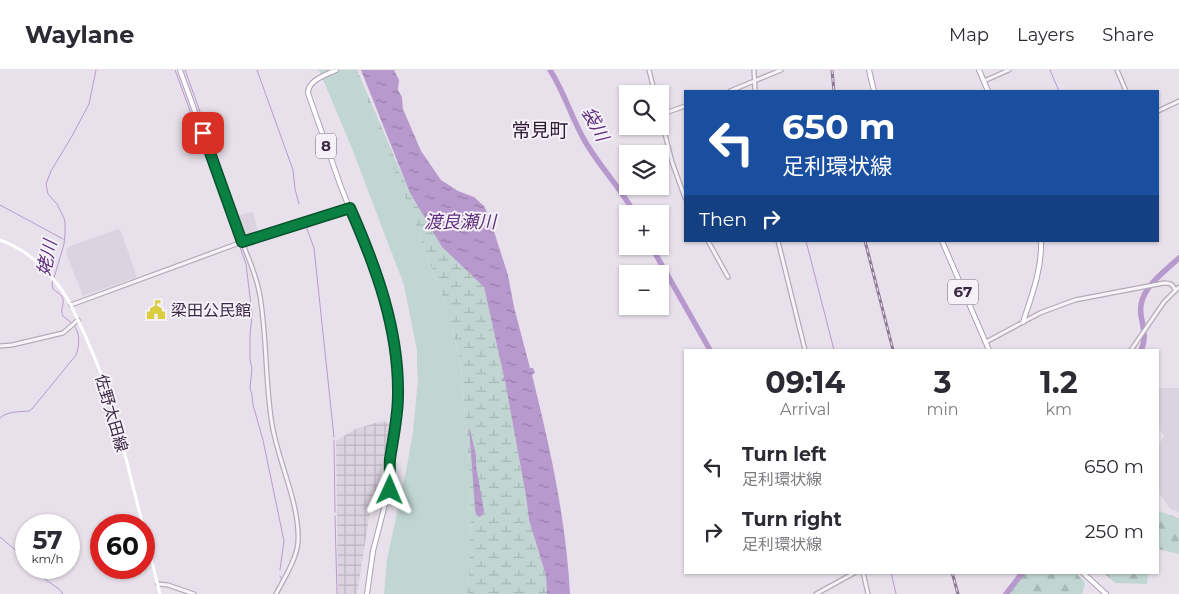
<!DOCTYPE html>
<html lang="en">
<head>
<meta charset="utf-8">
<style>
	:root { --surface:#fff; --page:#f2f2f3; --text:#2b2b33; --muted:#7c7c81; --line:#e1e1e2 }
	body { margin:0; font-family:Montserrat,"Noto Sans JP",sans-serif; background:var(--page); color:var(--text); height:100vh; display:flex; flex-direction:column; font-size:19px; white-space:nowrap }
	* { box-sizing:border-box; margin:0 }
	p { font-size:16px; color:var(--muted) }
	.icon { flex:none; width:28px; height:28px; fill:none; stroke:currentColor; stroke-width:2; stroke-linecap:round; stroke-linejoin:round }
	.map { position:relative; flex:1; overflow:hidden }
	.side { position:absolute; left:684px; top:279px; width:475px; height:225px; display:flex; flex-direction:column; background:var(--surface); border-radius:0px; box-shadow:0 1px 4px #0004 }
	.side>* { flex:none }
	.guide { position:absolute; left:684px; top:20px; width:475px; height:152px; border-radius:0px; box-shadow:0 1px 4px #0004; background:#1a4fa0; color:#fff; overflow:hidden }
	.fabs { position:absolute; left:619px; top:15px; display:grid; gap:10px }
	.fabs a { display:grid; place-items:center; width:50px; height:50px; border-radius:0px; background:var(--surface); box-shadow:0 1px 4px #0004; font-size:25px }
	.speed { position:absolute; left:15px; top:444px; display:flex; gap:10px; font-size:25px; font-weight:700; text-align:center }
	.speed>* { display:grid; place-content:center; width:65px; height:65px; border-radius:50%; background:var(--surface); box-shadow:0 1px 4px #0004; line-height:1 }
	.speed small { font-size:12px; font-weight:400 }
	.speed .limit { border:8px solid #d22; background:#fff; color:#111 }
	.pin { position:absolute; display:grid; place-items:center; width:42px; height:42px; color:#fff; margin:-21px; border-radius:10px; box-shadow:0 2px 8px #0006 }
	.me { position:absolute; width:55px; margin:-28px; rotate:1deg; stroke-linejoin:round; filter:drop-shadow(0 0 4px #0008) }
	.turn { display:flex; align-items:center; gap:18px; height:105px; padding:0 15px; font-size:22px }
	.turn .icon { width:65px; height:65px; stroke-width:2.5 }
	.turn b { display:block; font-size:35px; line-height:42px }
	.then { display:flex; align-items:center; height:48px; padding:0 15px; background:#0003; gap:10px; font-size:19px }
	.eta { display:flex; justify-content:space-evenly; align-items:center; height:85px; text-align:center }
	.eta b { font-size:30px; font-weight:700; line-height:35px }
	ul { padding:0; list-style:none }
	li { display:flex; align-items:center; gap:15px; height:65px; padding:0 15px }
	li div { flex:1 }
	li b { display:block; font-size:19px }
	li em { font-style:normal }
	header { display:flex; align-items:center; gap:30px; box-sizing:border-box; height:70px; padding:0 25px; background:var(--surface); border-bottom:1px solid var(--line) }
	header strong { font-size:24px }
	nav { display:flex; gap:28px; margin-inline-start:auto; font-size:18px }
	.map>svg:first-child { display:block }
</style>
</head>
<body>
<header>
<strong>Waylane</strong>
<nav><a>Map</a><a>Layers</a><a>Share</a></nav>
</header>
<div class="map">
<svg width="1179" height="524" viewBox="0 0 1179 524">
	<defs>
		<pattern id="industrial-grid" width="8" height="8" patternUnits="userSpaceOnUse" patternTransform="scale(1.25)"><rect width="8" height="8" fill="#dcd3e0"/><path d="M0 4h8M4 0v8" fill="none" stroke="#beb5c1"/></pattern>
		<pattern id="forest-firs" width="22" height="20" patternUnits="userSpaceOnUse" patternTransform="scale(1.25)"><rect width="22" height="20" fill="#c1d6d2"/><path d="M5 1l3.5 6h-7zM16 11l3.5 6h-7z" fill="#a7b8b6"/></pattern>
		<pattern id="wetland-marsh" width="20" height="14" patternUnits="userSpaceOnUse" patternTransform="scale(1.25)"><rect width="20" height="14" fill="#c1d6d2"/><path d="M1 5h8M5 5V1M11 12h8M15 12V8" fill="none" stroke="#a7b8b6"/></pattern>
		<pattern id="water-ripples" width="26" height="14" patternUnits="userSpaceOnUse" patternTransform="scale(1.25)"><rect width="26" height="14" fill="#b899ce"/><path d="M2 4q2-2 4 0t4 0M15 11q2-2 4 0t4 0" fill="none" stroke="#977da9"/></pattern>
	</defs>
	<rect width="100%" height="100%" fill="#e8e1eb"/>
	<!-- built -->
	<path fill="#dcd3e0" d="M253 142 258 163 250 166 244 163 237 145Z
		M118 159 121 161 137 207 83 226 66 183 68 177Z
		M1158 318H1179V442L1170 439 1158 422V376L1164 366 1158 358Z"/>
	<!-- industrial -->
	<path fill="url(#industrial-grid)" d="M382 351 389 353 388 367 382 399 369 448 357 524H338L336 370 341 368 355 359Z"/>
	<!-- grass -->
	<path fill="#c1d6d2" d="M319 0H355L436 208 450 247 461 297 470 407 471 447 468 524H384L387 490 407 396 413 362 418 309 417 295V281L404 215 351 76Z"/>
	<!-- forest -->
	<path fill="url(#forest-firs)" d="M1158 441 1179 448V484L1158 479Z
		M1025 503H1076L1085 513 1082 524H1007Z
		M1104 503H1148L1147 514 1115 513Z"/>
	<!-- wetland -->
	<path fill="url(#wetland-marsh)" d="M355 0H357L410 123 442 177 484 217 504 307 502 311H505L526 426 529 450 546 506 547 524H468L471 447 470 407 461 296 450 247 436 208Z"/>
	<!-- water -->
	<path fill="url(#water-ripples)" d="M361 0H394L399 10 398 20 402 27 403 39 421 81 441 110 458 121 474 127 484 136 489 146 508 205 514 237 530 298H533L535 303 532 305C550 377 566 449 570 524H547L546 506 529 450 526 426 505 311H501L504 307 484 217 442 177 410 123Z
		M469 356 476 385V396L484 441 483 445 479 447 476 444 475 439Z"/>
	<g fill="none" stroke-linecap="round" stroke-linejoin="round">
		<!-- stream -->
		<path stroke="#b899ce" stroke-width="1" d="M175 0 236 166
			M185 0 238 147
			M257 0 293 100 295 119 299 134
			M1050 0 1059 21
			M0 135 63 169
			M305 154 314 178 334 367
			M806 171 834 280
			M240 177 246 194 252 244 250 266V290L252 298 250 318 252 325 253 335 263 370 284 471 280 500
			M54 208 64 174 65 164V152L64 148 57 134 48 124 46 114 51 101 72 66 89 34 96 0
			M0 348C7 341 19 342 29 341L32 339 76 285C80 275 80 262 73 254 70 251 66 249 63 246 59 239 66 233 62 227 60 223 56 222 53 219L52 214 53 211
			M334 370 335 442
			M335 446 337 524
			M0 467C9 475 18 481 26 490
			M35 498 46 510 59 519 63 524
			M891 502 896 524
			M280 506 281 508"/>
		<!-- river -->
		<path stroke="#b899ce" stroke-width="5.5" d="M550 0C565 23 572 50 586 73 601 98 621 119 635 144
			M651 176 710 280
			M1141 280C1147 268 1143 258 1141 245 1137 220 1163 203 1179 188
			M1006 524 1023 502"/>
		<!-- tertiary casing -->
		<g stroke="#b4aab9" stroke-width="5.5">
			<path id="tertiary" d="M649 0 655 24
				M754 0 755 21
				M1117 0 1126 21
				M984 11 1009 0
				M730 21 781 0
				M1158 41 1179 31
				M660 44 672 92 685 128
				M660 45 685 36
				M708 171 728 207
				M778 171 805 280
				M71 235 242 172C249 189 257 207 260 226 267 268 265 311 272 354 278 392 300 433 298 472 297 488 284 509 276 524
				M986 272 1040 243 1064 234 1075 230 1164 213C1170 213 1173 214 1175 220
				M0 276 12 275 63 263 78 250
				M1131 280 1164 232 1179 217
				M863 502 868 524
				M158 514 168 515 194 524
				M816 524 856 502"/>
		</g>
		<!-- primary casing -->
		<g stroke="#b09fb8" stroke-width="6">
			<path id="primary" d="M180 0 242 172 350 138
				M336 0C326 5 308 10 308 23L341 117 378 210 389 246 396 289 398 328 394 364 390 392V415L373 481 367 524
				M869 0 874 21
				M979 0 988 21
				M942 171 989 280
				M1023 252C1032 225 1042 199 1041 171
				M1082 502 1106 524"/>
		</g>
		<!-- tertiary -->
		<use href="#tertiary" stroke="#f7f4f9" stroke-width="3"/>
		<!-- secondary -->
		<path stroke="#fff" stroke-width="3" d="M0 170C21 178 40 192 54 210 68 226 75 244 84 263 91 279 98 295 104 312 120 358 130 408 143 455
			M144 460 160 524"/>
		<!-- primary -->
		<use href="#primary" stroke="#fff" stroke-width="4"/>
		<!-- rail casing -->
		<g stroke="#8d7996" stroke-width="3">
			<path id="rail" d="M832 0 834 21
				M865 171 893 280
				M952 502 958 524"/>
		</g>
		<!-- rail -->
		<use href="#rail" stroke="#f6f1f8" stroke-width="1" stroke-dasharray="4" stroke-linecap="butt"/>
	</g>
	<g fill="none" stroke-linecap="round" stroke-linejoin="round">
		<!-- route casing -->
		<g stroke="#07532c" stroke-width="12">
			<path id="route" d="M203 63 242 172 350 138C376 197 399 259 398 325 398 347 393 368 390 389 389 399 391 409 390 420"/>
		</g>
		<!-- route -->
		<use href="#route" stroke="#0b8043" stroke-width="9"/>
	</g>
	<!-- icons -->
	<defs>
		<g id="civic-bare" transform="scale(1.5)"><path d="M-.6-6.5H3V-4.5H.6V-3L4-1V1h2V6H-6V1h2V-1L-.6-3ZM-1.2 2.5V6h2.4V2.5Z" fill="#dace3c" stroke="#f6f1f8" stroke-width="2.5" paint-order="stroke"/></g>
	</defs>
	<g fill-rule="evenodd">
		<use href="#civic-bare" x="156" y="240"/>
	</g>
	<g text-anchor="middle" stroke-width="4" stroke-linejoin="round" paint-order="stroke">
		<!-- shield labels -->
		<g fill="#f6f1f8" stroke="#74647a" stroke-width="1">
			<rect x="316" y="63.5" width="20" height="25" rx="4"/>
			<rect x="948" y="209.5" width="30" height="25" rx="4"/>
		</g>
		<g font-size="15" font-weight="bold" fill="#3c2844">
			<text x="326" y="81">8</text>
			<text x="963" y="227">67</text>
		</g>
		<!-- poi labels -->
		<g font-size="16" fill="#3c2844" stroke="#f6f1f8" text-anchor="start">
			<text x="171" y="246">梁田公民館</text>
		</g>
		<!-- street labels -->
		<g font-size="16" fill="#3c2844" stroke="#f6f1f8">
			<text transform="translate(112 343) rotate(74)" y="6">佐野太田線</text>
		</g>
		<!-- water labels -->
		<g font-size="18" font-style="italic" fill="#5f2e7c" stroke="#f6f1f8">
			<text transform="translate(595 54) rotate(62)" y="6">袋川</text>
			<text x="460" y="158">渡良瀬川</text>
			<text transform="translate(47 188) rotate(-78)" y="6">姥川</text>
		</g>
		<!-- quarter labels -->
		<g font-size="19" fill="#2e1a35" stroke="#f6f1f8">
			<text x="540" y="67">常見町</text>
		</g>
	</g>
</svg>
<div class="fabs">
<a><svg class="icon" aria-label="search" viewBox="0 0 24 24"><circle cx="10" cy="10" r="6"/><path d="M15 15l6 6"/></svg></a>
<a><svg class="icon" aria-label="layers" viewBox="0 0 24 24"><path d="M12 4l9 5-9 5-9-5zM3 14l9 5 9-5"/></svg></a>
<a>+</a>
<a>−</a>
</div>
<div class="speed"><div>57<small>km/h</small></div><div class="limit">60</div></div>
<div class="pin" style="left:203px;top:63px;background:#d93025"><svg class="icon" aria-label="arrive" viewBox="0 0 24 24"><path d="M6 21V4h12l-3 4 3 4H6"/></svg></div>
<svg class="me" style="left:390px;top:420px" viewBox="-20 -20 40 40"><path d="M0-17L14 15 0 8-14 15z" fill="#0b8043" stroke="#fff" stroke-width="4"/></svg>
<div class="guide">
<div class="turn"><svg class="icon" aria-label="left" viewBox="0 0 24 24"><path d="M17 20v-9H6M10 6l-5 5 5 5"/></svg><div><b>650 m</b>足利環状線</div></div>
<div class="then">Then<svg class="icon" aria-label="right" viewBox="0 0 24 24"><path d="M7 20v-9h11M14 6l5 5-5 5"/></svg></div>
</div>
<section class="side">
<div class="eta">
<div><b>09:14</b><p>Arrival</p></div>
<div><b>3</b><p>min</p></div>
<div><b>1.2</b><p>km</p></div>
</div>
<ul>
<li><svg class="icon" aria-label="left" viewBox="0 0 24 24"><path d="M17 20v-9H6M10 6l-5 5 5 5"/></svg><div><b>Turn left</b><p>足利環状線</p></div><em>650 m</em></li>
<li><svg class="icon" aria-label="right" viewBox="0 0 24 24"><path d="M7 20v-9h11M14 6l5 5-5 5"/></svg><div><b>Turn right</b><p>足利環状線</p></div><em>250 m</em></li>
</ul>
</section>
</div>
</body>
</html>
